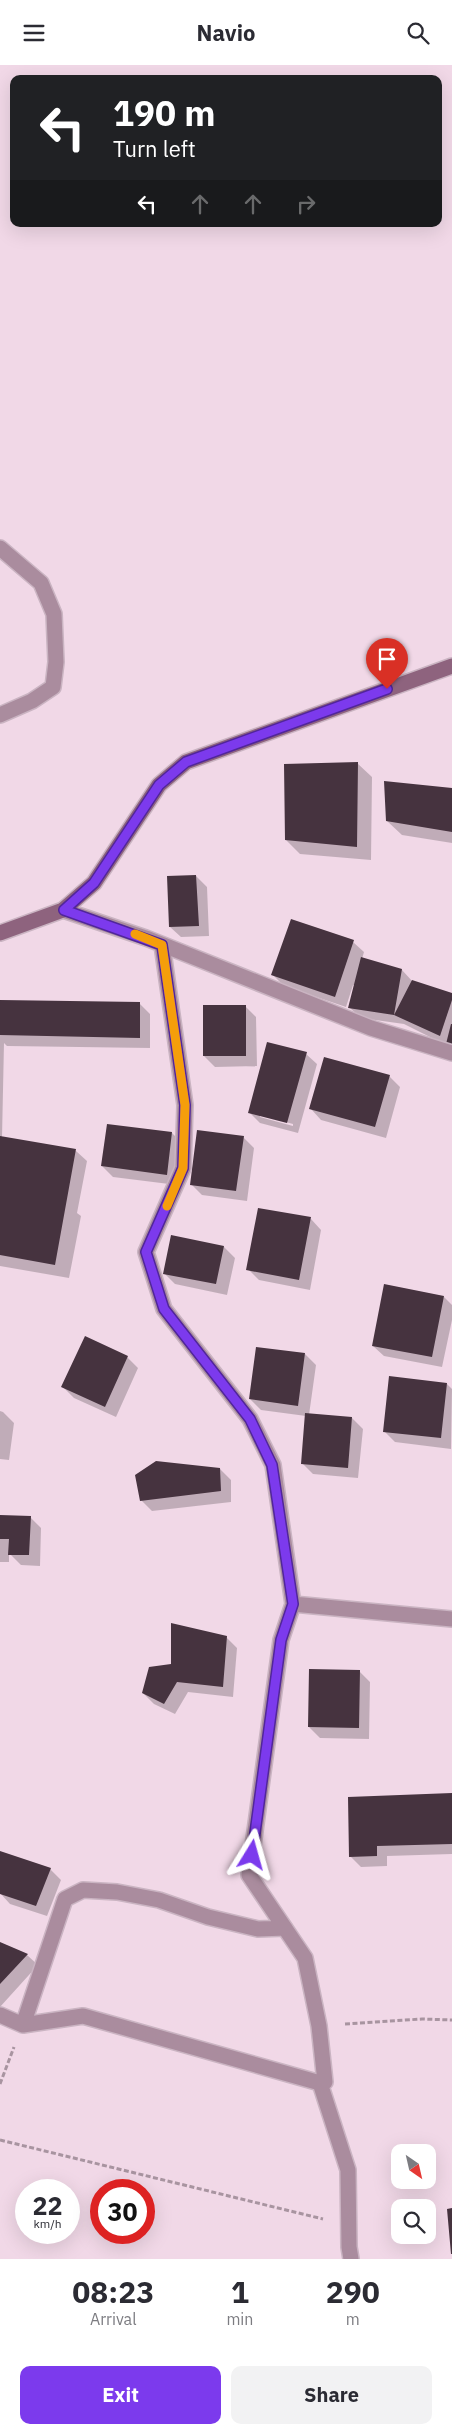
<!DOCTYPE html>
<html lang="en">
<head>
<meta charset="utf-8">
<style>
	:root { --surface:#fff; --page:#f2f2f3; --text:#2b2b33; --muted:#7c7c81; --accent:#7c3aed }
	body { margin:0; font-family:"IBM Plex Sans",sans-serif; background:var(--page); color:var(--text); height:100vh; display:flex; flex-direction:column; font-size:19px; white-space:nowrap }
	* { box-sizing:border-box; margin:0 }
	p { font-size:16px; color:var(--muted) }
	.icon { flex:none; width:28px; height:28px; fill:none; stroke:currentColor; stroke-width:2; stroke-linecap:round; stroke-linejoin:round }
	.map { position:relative; height:2194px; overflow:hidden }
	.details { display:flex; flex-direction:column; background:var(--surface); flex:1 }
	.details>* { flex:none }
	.top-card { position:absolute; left:10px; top:10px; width:432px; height:152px; border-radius:10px; box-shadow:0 5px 20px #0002; background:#202124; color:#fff; overflow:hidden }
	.needle { width:32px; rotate:146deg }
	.controls { position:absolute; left:391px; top:2079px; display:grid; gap:10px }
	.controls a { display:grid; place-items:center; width:45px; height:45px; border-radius:10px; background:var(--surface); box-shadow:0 5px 20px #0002; font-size:25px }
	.speed { position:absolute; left:15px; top:2114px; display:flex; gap:10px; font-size:25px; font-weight:700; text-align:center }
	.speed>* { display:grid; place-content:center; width:65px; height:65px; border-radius:50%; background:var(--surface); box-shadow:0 5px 20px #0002; line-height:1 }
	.speed small { font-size:12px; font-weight:400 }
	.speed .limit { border:8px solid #d22; background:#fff; color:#111 }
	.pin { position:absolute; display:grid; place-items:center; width:42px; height:42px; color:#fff; margin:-51px -21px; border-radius:50% 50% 50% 0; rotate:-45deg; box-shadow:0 0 5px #0007 }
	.pin .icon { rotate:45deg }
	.me { position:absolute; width:55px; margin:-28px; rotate:8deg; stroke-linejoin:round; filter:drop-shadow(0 0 4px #0008) }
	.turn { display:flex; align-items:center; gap:18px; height:105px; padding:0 20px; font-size:22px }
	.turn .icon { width:65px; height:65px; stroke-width:2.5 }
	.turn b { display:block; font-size:35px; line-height:42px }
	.lanes { display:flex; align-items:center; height:48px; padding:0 20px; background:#0003; justify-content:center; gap:25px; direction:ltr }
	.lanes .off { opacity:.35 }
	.eta { display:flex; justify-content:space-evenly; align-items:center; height:85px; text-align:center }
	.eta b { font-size:30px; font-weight:800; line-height:35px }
	.cta { display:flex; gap:10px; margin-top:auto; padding:10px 20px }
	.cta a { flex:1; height:58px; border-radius:10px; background:var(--accent); color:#fff; font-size:20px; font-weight:800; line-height:58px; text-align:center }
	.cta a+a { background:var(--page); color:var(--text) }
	header { display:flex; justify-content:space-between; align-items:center; height:65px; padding:0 20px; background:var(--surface); font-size:22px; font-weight:800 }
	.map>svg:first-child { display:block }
</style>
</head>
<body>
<header><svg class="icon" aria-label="menu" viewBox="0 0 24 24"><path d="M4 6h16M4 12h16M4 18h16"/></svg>Navio<svg class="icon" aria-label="search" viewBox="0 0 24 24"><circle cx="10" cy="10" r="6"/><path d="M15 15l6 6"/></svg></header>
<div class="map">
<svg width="452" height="2194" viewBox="0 0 452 2194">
	<rect width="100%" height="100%" fill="#f1d8e7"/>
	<!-- shadow -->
	<path fill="#0003" fill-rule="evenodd" d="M357 698 372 712 371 795 300 789 286 775Z
		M452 724V778L402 770 387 756Z
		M196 811 207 822 209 871 181 872 170 862Z
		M353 877 364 887 362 894 402 905 413 917 452 929V983L404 959 361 953 350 943 355 920H353L346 942 284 921 273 910Z
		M0 937 139 938 150 949V983L7 981 4 978 2 1073 76 1086 87 1096 77 1148 81 1151 69 1213 0 1201Z
		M245 941 256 952 257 1001 215 1002 204 991Z
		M306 989 317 999 298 1068 260 1058 249 1047ZM260 1050 293 1059V1061L260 1052Z
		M389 1011 400 1022 386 1073 321 1055 311 1044Z
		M172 1068 183 1079 177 1120 113 1112 102 1101Z
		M243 1072 254 1083 247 1136 202 1130 191 1119Z
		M311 1154 321 1165 310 1225 259 1215 248 1204Z
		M172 1171 224 1182 235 1193 227 1230 175 1219 164 1208Z
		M444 1232 452 1240V1255L442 1302 384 1291 373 1281Z
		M305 1289 316 1300 309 1350 352 1353 363 1364 358 1413 313 1409 302 1398 306 1351 261 1345 250 1334Z
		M127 1292 138 1303 116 1352 74 1333 63 1322Z
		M447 1319 452 1324 451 1384 395 1377 384 1366Z
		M0 1346 3 1347 14 1358 9 1395 0 1394Z
		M220 1404 231 1415V1437L152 1446 141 1435Z
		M0 1451 30 1452 41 1463 40 1501 21 1500 9 1488V1497H0Z
		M226 1572 237 1583 233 1632 188 1627 175 1649 154 1639 143 1628 172 1600Z
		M359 1606 370 1617 369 1674 320 1673 309 1662Z
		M452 1730V1789L387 1791V1801L361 1802 350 1791Z
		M0 1787 50 1804 61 1815 47 1851 10 1839 0 1828Z
		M0 1878 27 1890 38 1900 0 1942Z"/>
	<!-- building -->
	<path fill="#46333f" d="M358 697 357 782 285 775 284 699Z
		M384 716 452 723V767L386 756Z
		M196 810 199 861 169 862 167 811Z
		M291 854 354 875 335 932 271 910Z
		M361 892 402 904 394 950 348 943Z
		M412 915 452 928V935L440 971 394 950Z
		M0 935 140 937V973L0 970Z
		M203 940H246V991H203Z
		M451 959H452V981L446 979Z
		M267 977 307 987 287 1058 248 1048Z
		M324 992 390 1010 375 1062 309 1044Z
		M107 1059 172 1067 167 1110 101 1101Z
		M197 1065 244 1071 236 1126 190 1120Z
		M0 1071 76 1084 55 1200 0 1190Z
		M258 1143 311 1152 299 1215 246 1205Z
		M171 1170 224 1181 216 1219 163 1209Z
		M384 1219 444 1231 432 1292 372 1281Z
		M85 1271 128 1291 105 1342 61 1322Z
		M256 1282 305 1288 298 1341 249 1334Z
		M389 1311 447 1318 441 1373 383 1367Z
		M305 1348 352 1352 348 1403 301 1399Z
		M156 1396 220 1403 221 1426 140 1436 135 1410Z
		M0 1450 31 1451 29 1490H8L9 1474H0Z
		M171 1558 227 1571 223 1622 177 1617 164 1639 142 1628 149 1602 171 1599Z
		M309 1604 360 1605 359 1663 308 1662Z
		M452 1728V1779L377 1781V1791L349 1792 348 1732Z
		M0 1786 51 1803 36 1841 0 1829Z
		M0 1877 28 1889 0 1919Z
		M452 2143V2189H451L447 2144Z"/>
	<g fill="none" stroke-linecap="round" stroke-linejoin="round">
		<!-- street casing -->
		<g stroke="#cab4c2" stroke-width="18">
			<path id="street" d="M0 483 41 518 54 549 56 597 53 622 32 636 0 650
				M63 845 146 873 371 963 452 988
				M162 880 185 1040 183 1103 146 1187 164 1244 250 1354 273 1400 293 1539 281 1575 249 1810 305 1893 319 1961 325 2017 320 2018 348 2105 349 2182 351 2194
				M293 1539 452 1554
				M0 1950 23 1960 83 1951 320 2018
				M23 1960 65 1834 83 1825 117 1827 159 1835 208 1852 258 1864 285 1863"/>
		</g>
		<!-- secondary casing -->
		<g stroke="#cab4c2" stroke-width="18">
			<path id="secondary" d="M0 868 63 845 94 818 159 720 186 697 452 601"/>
		</g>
		<!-- path -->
		<path stroke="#a894a0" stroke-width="3" stroke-dasharray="5 2.5" stroke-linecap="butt" d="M345 1959 422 1954 452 1955
			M0 2019 14 1982
			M0 2075 323 2154"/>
		<!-- street -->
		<use href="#street" stroke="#aa8c9e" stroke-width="15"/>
		<!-- secondary -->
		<use href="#secondary" stroke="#8e637e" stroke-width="15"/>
	</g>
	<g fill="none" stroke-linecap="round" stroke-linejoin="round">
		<!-- route casing -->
		<g stroke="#51269a" stroke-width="12">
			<path id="route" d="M252 1790 281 1575 293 1539 272 1400 250 1354 164 1244 146 1187 183 1103 185 1040 162 880 64 845 94 818 159 720 186 697 387 624"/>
		</g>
		<!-- route -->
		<use href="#route" stroke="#7c3aed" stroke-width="9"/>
		<!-- slow -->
		<path stroke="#f59e0b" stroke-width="9" d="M135 869 162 880 185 1040 183 1103 167 1141"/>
	</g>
</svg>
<div class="controls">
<a><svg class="needle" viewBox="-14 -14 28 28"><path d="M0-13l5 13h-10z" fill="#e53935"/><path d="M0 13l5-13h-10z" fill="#7c7c81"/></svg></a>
<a><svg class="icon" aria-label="search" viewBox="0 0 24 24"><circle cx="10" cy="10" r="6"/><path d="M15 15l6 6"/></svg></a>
</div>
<div class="speed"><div>22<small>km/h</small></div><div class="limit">30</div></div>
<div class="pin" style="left:387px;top:624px;background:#d93025"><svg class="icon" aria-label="arrive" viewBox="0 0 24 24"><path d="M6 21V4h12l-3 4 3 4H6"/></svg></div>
<svg class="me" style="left:252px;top:1790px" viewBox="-20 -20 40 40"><path d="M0-17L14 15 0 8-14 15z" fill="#7c3aed" stroke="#fff" stroke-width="4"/></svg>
<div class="top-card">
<div class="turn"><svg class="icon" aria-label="left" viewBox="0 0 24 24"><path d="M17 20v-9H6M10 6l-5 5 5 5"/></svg><div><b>190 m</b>Turn left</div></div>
<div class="lanes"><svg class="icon" aria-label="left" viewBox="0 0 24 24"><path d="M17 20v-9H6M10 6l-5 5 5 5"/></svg><svg class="icon off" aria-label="ahead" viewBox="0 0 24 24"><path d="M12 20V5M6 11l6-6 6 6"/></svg><svg class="icon off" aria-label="ahead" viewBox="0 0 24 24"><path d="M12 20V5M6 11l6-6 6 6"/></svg><svg class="icon off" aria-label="right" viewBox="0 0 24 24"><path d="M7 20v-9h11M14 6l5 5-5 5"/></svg></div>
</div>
</div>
<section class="details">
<div class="eta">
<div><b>08:23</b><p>Arrival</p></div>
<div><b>1</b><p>min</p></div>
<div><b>290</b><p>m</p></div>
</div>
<div class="cta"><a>Exit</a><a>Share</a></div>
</section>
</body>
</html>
